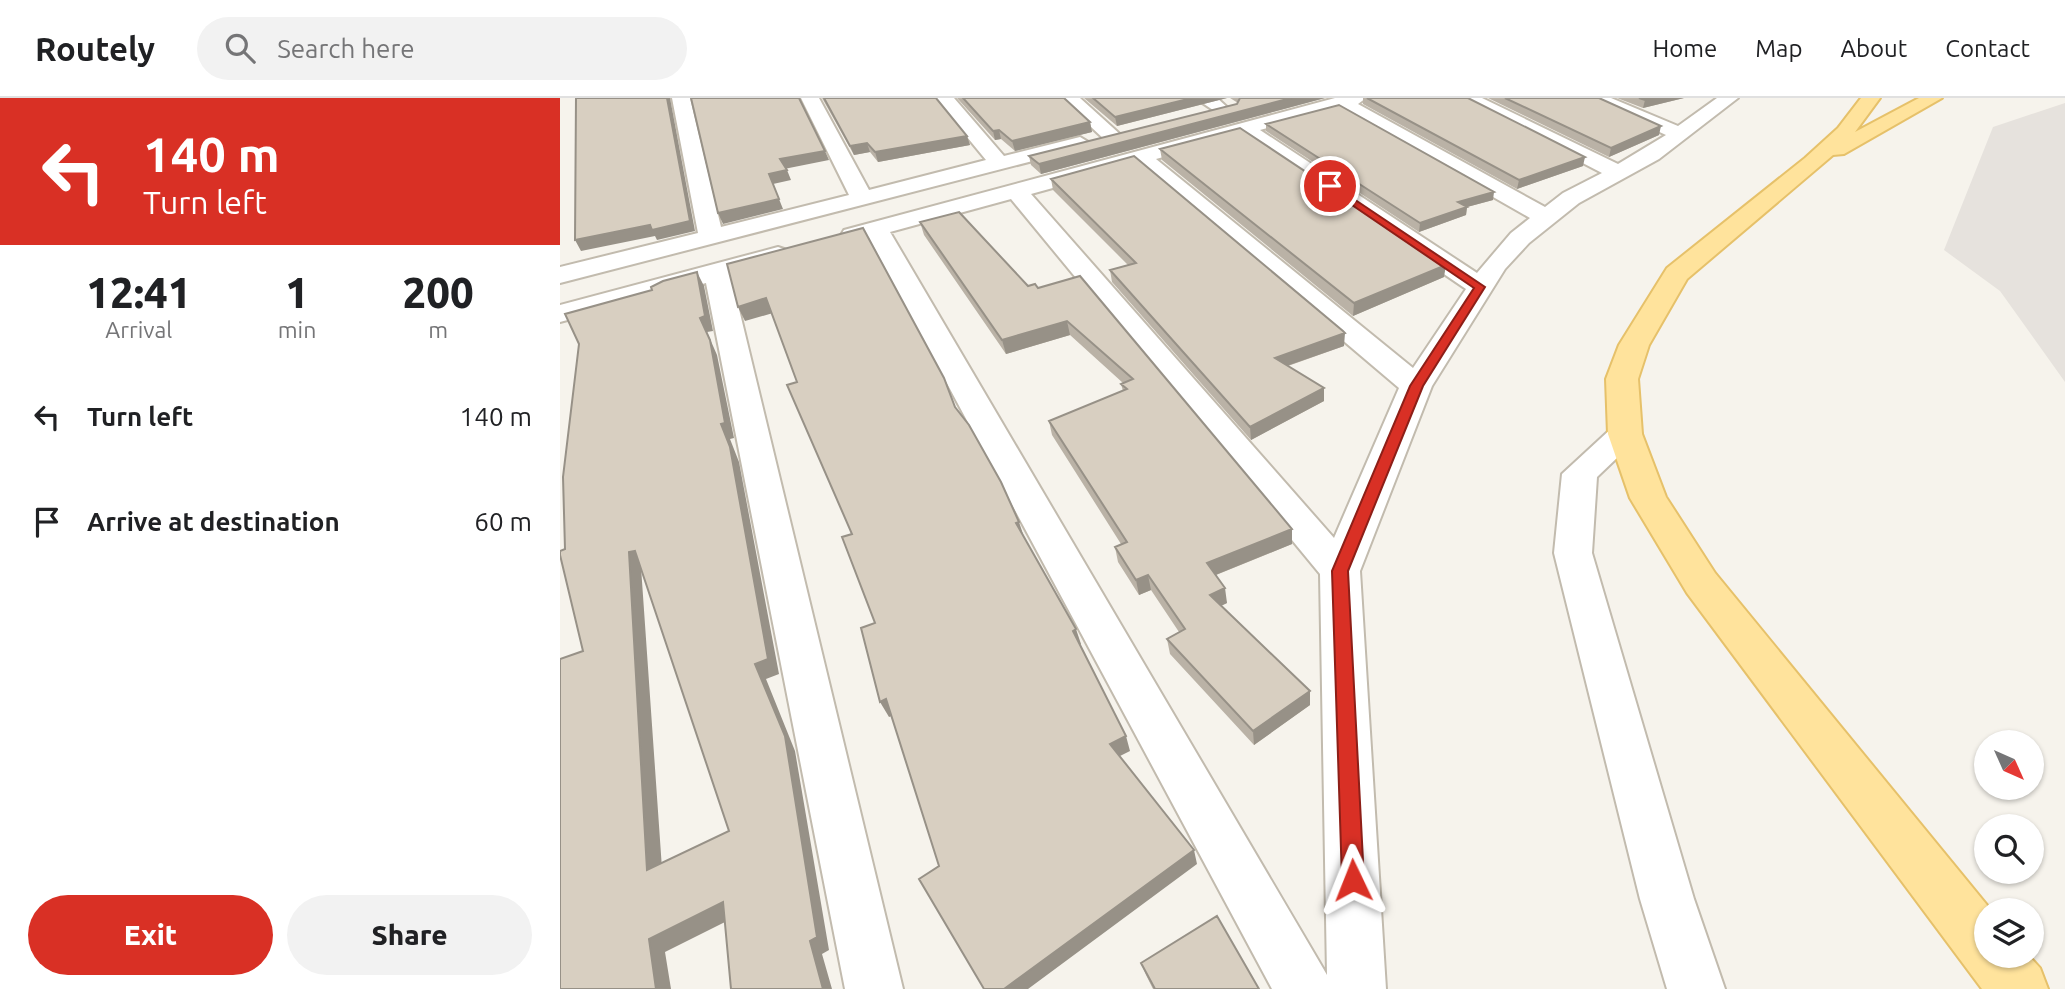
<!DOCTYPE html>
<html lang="en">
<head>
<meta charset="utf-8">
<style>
	:root { --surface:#fff; --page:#f2f2f2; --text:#202124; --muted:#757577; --line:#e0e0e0; --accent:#d93025 }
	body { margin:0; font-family:Ubuntu,sans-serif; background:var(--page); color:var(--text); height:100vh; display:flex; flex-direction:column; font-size:26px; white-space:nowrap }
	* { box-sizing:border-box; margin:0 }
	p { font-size:23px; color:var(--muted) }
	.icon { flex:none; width:38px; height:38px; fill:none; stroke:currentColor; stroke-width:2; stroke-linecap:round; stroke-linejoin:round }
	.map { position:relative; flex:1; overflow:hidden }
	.panel { display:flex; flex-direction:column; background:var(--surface); width:560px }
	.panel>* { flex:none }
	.banner { background:#d93025; color:#fff; overflow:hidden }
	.needle { width:46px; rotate:135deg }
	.fabs { position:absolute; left:1414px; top:632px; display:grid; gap:14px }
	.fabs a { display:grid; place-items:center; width:70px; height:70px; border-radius:50%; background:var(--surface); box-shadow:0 2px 5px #0004; font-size:35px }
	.pin { position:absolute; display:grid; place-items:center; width:60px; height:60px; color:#fff; margin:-30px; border:4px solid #fff; border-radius:50%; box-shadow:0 2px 7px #0007 }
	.me { position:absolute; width:77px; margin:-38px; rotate:358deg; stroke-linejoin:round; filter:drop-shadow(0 0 5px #0008) }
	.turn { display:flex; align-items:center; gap:24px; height:147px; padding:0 28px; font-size:32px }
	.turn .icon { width:91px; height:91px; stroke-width:2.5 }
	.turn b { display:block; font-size:49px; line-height:60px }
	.eta { display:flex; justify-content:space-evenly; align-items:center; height:119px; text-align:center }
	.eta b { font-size:42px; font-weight:800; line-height:49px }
	.primary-button { display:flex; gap:14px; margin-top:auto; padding:14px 28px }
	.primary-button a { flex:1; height:80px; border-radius:42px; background:var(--accent); color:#fff; font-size:28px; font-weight:800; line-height:80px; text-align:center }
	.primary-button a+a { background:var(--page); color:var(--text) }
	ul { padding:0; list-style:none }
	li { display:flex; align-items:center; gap:21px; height:105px; padding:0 28px }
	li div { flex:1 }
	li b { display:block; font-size:26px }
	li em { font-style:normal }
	header { display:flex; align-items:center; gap:42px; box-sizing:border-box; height:98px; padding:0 35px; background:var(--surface); border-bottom:2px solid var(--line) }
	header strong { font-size:33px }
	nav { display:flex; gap:38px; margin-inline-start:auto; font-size:24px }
	.search { width:490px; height:63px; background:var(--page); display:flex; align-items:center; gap:18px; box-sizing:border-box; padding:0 24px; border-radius:38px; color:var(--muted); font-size:26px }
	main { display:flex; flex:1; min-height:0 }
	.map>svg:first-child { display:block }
</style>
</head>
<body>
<header>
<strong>Routely</strong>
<div class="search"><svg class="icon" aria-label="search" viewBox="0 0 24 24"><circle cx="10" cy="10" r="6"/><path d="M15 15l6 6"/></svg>Search here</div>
<nav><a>Home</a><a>Map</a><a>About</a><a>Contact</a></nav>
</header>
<main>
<section class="panel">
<div class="banner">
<div class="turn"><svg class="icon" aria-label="left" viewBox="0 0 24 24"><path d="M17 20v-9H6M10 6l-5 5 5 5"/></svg><div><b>140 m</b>Turn left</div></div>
</div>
<div class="eta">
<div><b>12:41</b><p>Arrival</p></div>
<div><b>1</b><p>min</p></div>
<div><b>200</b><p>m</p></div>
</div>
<ul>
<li><svg class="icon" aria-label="left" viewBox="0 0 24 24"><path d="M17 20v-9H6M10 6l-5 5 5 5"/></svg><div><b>Turn left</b></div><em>140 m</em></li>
<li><svg class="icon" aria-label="arrive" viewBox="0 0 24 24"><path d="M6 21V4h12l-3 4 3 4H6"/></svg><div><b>Arrive at destination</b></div><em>60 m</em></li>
</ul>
<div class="primary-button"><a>Exit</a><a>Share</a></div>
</section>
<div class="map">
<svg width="1505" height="891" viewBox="0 0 1505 891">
	<rect width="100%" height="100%" fill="#f6f3ec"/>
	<!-- industrial -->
	<path fill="#e6e2dd" d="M1505 5V284L1440 193 1384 152 1433 29Z"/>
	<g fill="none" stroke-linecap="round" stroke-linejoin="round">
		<!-- minor casing -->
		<g stroke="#c2bbae" stroke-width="4">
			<path id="minor" d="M112 0H130L161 129 289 97 241 0H259L309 92 426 62 375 0H394L444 58 520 39 530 45 527 49 0 185V169L138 135Z
				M500 0H520L562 38 552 44 545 42Z
				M635 0H657L668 10 659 16Z
				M775 0H806L798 6 985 109 1003 95 1042 75 898 0H922L1058 66 1106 37 1026 0H1051L1118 28 1157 0H1178L1099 61 1019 105 969 145 945 171 872 288 800 473 826 891H712L309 140 293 144 284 142 281 137 284 132ZM779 11 970 120 951 135 917 175 700 32ZM681 38 906 191 853 270 596 61ZM576 67 839 290 774 440 471 96ZM451 101 760 476 767 877 330 134Z
				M218 149 227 152 231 157 227 162 171 178 343 891H285L146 185 0 224V207Z
				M1065 326 1077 329 1082 336 1037 379 1032 455 1134 801 1165 891H1107L1080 801 994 455 1002 376 1053 329Z"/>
		</g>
		<!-- major casing -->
		<g stroke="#e6c16a" stroke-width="4">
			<path id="major" d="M1301 0H1320L1295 34 1359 0H1382L1284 56 1273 57 1127 181 1089 247 1078 281 1082 336 1106 399 1155 475 1431 812H1426V858H1469L1480 870 1488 891H1422L1127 495 1070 400 1048 336 1046 281 1059 247 1107 170 1245 60 1278 30Z"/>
		</g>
		<!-- minor -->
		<use href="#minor" fill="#fff" fill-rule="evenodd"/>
		<!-- major -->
		<use href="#major" fill="#ffe39c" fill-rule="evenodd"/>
	</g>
	<!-- wall -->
	<path fill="#bab2a6" d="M262 0H376L407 38 410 47 318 64 310 54 294 57Z
		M397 0H504L530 24 532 34 455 53 441 41 435 42Z
		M524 0H667L557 28Z
		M670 0H765L481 76 471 67 469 58 677 6 678 5Z
		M803 0H908L1023 68 957 91 803 6Z
		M928 0H1039L1099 37 1049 59Z
		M1057 0H1124L1083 10Z
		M706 26 933 102 907 109 906 117 859 134 706 33Z
		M600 51 884 179 793 218 602 62Z
		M491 81 784 248 728 268 764 303 691 342 552 184 550 172 568 167 493 92Z
		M360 124 468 188 478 190 732 431V446L656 477 667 505 661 508 750 593V607L694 647 610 556 607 541 619 534 591 492 579 497 558 464 555 449 561 446 492 337 489 323 563 293 561 286 563 285 510 237 446 256 364 137Z
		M581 865 699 891H593L586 877Z"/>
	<!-- shaded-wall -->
	<path fill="#979187" d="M107 0H110L135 133 97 142 95 138 21 153 15 142 90 127Z
		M632 0H667L557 28 555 19Z
		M731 0H765L481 76 479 66Z
		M1095 0H1124L1083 10 1085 2Z
		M530 24 532 34 455 53 452 43Z
		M1101 28 1099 37 1049 59 1051 50Z
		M439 32 441 41 435 42 433 33Z
		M407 38 410 47 318 64 315 54Z
		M307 45 310 54 294 57 290 48Z
		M265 53 269 62 224 71 220 61Z
		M1025 59 1023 68 957 91 959 82Z
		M227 72 231 82 213 86 223 111 163 126 158 115 209 76Z
		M934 94 933 102 907 109 906 117 859 134 860 125 898 104Z
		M886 167 884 179 793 218 794 205Z
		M137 174 144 188 153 233 147 234 157 257 174 340 170 341 179 364 219 576 206 581 235 653 269 852 262 856 272 891H263L250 843 195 566 161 326 140 220Z
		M206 200 213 215 185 223 178 209Z
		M507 223 510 237 446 256 442 242Z
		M785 235 784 248 715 272V260Z
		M764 290V303L691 342 690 329Z
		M459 424 464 439 456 425Z
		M732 431V446L648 480 647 465Z
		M75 453 81 469 103 785 87 772 69 454Z
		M588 477 591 492 579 497 576 482Z
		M665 490 667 505 652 512 650 497Z
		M516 531 521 546 517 548 513 533Z
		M750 593V607L694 647 693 633Z
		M326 601 335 617 329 619 320 604Z
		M566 638 570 653 554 661 550 646Z
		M634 752 637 766 468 891H444Z
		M163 804 177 818 105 854 111 891H96L89 841Z"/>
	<!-- building -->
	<path fill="#d8cfc1" stroke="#979187" stroke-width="2" fill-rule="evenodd" d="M16 0H107L130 123 92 132 90 127 15 142Z
		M131 0H239L265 53 220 61 227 72 209 76 219 101 158 115Z
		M264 0H376L407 38 315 54 307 45 290 48Z
		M403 0H504L530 24 452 43 439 32 433 33Z
		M533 0H632L555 19Z
		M680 0H731L479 66 469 58 677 6Z
		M807 0H908L1025 59 959 82Z
		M945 0H1039L1101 28 1051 50Z
		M1079 0H1095L1085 2Z
		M779 7 934 94 898 104 907 109 860 125 706 26Z
		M680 30 886 167 794 205 600 51Z
		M574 58 783 233 785 235 715 260 764 290 690 329 550 172 576 165 491 81Z
		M399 114 468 188 475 186 478 190 520 178 732 431 647 465 665 490 650 497 750 593 693 633 607 541 625 531 588 477 576 482 555 449 567 444 489 323 567 291 561 286 573 281 507 223 442 242 360 124Z
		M303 130 384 280 395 309 409 327 441 384 459 424 456 425 516 531 513 533 566 638 550 646 634 752 444 891H424L359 781 379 768 326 601 320 604 301 530 315 525 282 439 292 436 227 287 237 284 206 200 178 209 167 166Z
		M137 174 145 218 140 220 150 242 165 325 161 326 170 349 208 561 195 566 225 638 257 839 250 843 263 891H171L163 804 89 841 96 891H0V561L23 553 0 457V453L5 451 3 379 19 246 5 216 92 192 91 189 103 183ZM75 453 169 733 87 772 69 454Z
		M657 818 699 891H595L581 865Z"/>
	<!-- route -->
	<path fill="#d93025" stroke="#8d1f18" stroke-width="2" d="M770 85 925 189 863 288 788 473 804 782 801 789 793 793 785 789 782 782 772 473 850 288 914 190 767 90Z"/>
</svg>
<div class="fabs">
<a><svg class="needle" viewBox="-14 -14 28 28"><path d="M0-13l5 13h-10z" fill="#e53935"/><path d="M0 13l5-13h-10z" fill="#757577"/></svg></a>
<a><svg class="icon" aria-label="search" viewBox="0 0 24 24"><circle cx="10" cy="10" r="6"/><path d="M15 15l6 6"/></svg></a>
<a><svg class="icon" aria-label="layers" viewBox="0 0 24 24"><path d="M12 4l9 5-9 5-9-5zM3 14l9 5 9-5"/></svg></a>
</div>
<div class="pin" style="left:770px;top:88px;background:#d93025"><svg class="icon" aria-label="arrive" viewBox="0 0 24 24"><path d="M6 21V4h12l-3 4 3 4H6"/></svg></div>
<svg class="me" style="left:793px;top:782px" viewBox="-20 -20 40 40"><path d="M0-17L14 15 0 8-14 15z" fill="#d93025" stroke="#fff" stroke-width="4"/></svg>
</div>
</main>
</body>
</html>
